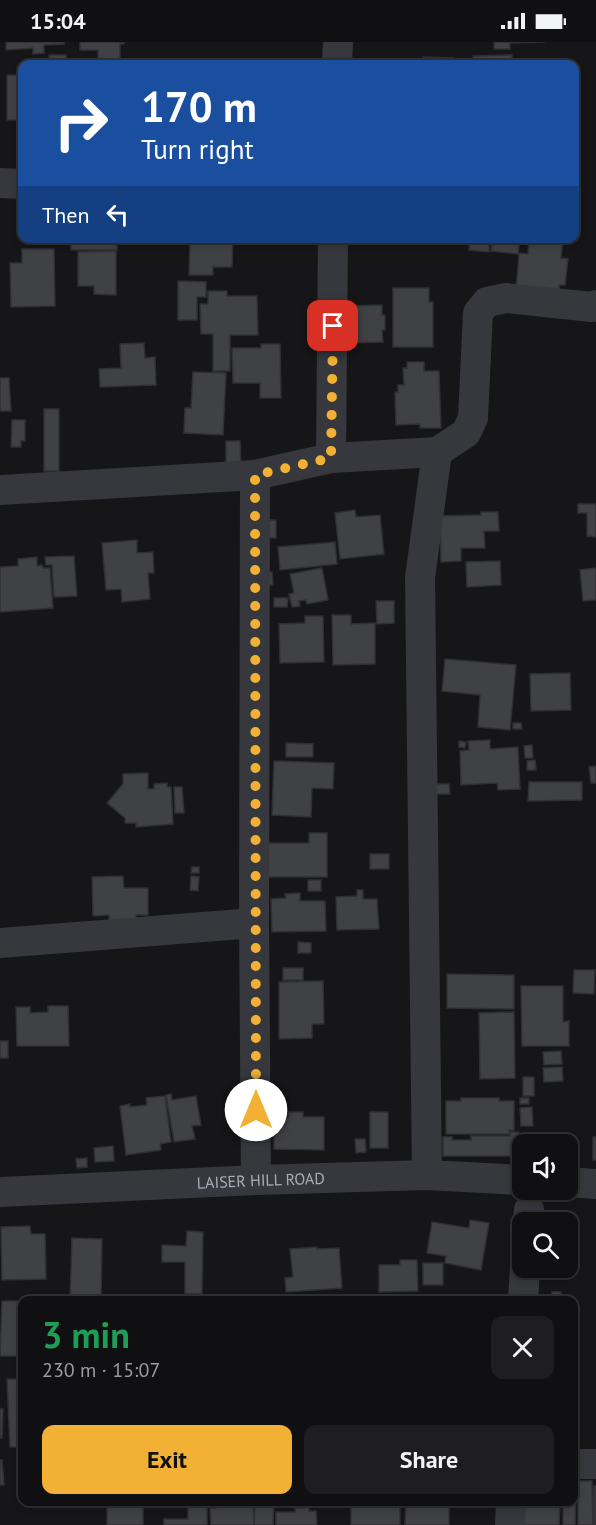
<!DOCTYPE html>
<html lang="en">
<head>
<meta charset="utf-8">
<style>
	:root { --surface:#101012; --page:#1e1e20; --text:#f1f3f6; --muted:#9c9d9f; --line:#303032; --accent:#f2b134 }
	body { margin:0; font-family:"PT Sans",sans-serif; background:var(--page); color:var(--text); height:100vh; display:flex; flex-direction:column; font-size:22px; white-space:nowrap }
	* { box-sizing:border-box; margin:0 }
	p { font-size:20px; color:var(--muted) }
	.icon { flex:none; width:33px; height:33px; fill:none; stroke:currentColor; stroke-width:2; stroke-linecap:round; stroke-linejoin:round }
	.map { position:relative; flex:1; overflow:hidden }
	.sheet { position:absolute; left:18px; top:1254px; width:560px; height:210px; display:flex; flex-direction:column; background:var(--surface); border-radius:12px; box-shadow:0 3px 9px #0003,0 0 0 2px var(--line) }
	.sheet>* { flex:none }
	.hud { position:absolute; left:18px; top:18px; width:561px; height:183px; border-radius:12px; box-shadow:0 3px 9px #0003,0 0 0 2px var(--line); background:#1a4fa0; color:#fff; overflow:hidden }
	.controls { position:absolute; left:512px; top:1092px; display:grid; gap:12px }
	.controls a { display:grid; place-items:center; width:66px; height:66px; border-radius:12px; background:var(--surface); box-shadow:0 3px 9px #0003,0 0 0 2px var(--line); font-size:30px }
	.pin { position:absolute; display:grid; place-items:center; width:51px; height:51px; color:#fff; margin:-26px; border-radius:12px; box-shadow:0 3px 9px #0006 }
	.me { position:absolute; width:66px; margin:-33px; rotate:0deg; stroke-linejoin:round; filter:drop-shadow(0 0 4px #0008) }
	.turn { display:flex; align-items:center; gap:21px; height:126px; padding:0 24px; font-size:27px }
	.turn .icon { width:78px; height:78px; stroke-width:2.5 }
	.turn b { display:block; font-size:42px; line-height:51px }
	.then { display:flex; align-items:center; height:57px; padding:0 24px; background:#0003; gap:12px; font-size:22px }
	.round { display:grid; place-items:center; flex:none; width:63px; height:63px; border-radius:12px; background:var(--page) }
	.head { display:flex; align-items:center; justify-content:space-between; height:102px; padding:0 24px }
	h1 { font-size:36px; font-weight:700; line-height:45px; color:#1e9e55 }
	.cta { display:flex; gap:12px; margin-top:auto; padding:12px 24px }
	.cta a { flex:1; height:69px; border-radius:12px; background:var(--accent); color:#111; font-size:24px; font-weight:700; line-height:69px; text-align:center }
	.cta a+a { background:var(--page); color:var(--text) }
	.status { display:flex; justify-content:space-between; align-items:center; height:42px; padding:0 30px; background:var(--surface); direction:ltr }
	.status svg { height:16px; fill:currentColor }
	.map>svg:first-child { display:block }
</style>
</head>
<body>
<div class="status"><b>15:04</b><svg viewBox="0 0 49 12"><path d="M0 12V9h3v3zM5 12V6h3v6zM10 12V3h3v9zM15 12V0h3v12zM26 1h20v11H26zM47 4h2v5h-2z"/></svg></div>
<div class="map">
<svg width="596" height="1483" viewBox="0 0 596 1483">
	<rect width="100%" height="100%" fill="#161618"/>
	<!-- building -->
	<path fill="#404145" stroke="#303034" stroke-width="1.5" d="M6 0H64V2L44 3V11L33 12V6L6 8Z
		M80 0H124V2H120V18L98 17V8H80Z
		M494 0H545L510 1V7H494Z
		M49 13H66L67 22H49Z
		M512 13V22H474L473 14Z
		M423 15 454 16V22H423Z
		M7 33H22V78H7Z
		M71 196H117V208H71Z
		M180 196H239V200L233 199 232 225H213V233H189L190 198H180Z
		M470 196H490L489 210 469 208Z
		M493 196H520L518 212 491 209Z
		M529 196 563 198 561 216 568 217 565 243H559V252L516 249 519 211 528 212Z
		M22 207H54L55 264 11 265 10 221H22Z
		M116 209V253L94 252V244H78V210Z
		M178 239 206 240V255H197V278H178Z
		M393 246H429V260H433V305H393Z
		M208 249H227V254H257L258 293H230V329H213V292H201L200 262H208Z
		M382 263V273H385V288H382L383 300 346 301V264Z
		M144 301 145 316 155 315 156 343 100 345 99 327 121 326 120 302Z
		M261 302H280L281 356H260V341H233L232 306H261Z
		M407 320H424V329H439L441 386H420V382L396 383 395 350H398V343H404L403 326H407Z
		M193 330 226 331 223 393 184 391 185 366H191Z
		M0 336H9L11 369H0Z
		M44 367H59V429H44Z
		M12 378H25V399H21V405H11Z
		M226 399H240L241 428H226Z
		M578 462H596V495L587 494V471H578Z
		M355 468 356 475 380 473 384 512 340 517 335 471Z
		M481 470H498L499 489H484L485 506H461V519L441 520 440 474 481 473Z
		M265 478H276V496H265Z
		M137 498V511L153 510 154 531H148L150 557 122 560 121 547 106 548 102 501Z
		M335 500 337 522 280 528 278 505Z
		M74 514 77 554 54 555 52 523H46L45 515Z
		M37 515V524L42 523 43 526H50L53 566 0 570V525L18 524V517Z
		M500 519 501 543 467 545 466 520Z
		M322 526 328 558 307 562 306 558 299 559 300 564 292 565 289 552 294 551 290 532Z
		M596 526V558L583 559 580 528Z
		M265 530H272L273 543H265Z
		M274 556H288L287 565H274Z
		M376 559H394V581L377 582Z
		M332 573H351V582L375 581V622L333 623Z
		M305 574H323L324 620 280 621 279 582 305 581Z
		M445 617 516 623 510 688 478 685 480 653 442 649Z
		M570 631 571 668 531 669 530 632Z
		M513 681H521L522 687H513Z
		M490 698V707L518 705 520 747 498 748 497 741 461 743 460 709 469 708 468 699Z
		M459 699 466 700 465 706 459 705Z
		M286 701 313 702V715H286Z
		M532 703 533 716H525L524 704Z
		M535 718 536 728H527V719Z
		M274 719 334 721 333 747 312 746 311 775 272 773Z
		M596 724V741H591L589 725Z
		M148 731V747H154V742L167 741V745H171L173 782 136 785V781H125V776L107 761 123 742V732Z
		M529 740H582V758L528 759Z
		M435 742H449L450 752H436Z
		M174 745H182L184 771H175Z
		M309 791H327V835H265V801H309Z
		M370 812H389V827H370Z
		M192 825H199V831H191Z
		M123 834 124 846H148V873H136L137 881H109V873L93 874 92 835Z
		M191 834 199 835 198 849 190 848Z
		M308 838H321V849H308Z
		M357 848H363V857H377L379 887 337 888 336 855 357 854Z
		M300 851V859H325L326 889 272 890 271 857 286 856 285 852Z
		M298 900 311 901V911H298Z
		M283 926H303V938H283Z
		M574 928H595L594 952 573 951Z
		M447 932 514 933V967L447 966Z
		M323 939 324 982H312V996L279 997V940Z
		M521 944H563V980L569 979V1004H522Z
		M48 964H68L69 1004H17L16 965H30V971L48 970Z
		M514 970 515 1036 480 1037 479 971Z
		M0 999H8V1016H0Z
		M561 1009 562 1022 544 1023 543 1010Z
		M562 1025 563 1039 544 1040 543 1026Z
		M523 1035H534V1054H523Z
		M171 1052 172 1058 196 1054 201 1083 192 1084 195 1097 174 1100 166 1053Z
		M165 1054 171 1100 160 1102 161 1108 126 1113 120 1064 130 1062V1065L147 1063 146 1056Z
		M461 1056H499V1059H514V1088H509V1092H446V1059H461Z
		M520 1056H529V1062H520Z
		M532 1065 533 1084H521L520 1066Z
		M288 1070H303V1075H324V1108L274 1107V1076H288Z
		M370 1070H388V1106H370Z
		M510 1090H518V1114H443V1095H452V1098H471V1094H510Z
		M593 1095H596V1118H593Z
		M355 1097H365L366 1110 356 1111Z
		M113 1104 114 1119 95 1120 94 1106Z
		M87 1116V1125L77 1126 76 1117Z
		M470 1178 489 1181 481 1228 445 1221 446 1214 427 1211 432 1180 469 1186Z
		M30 1184 31 1192H45L46 1237 2 1238 1 1185Z
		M187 1189 203 1190 202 1252H185V1220H162V1203L186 1204Z
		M72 1196 102 1197 101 1258H70Z
		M317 1205V1207L339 1206 342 1246 286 1250 285 1236 293 1235 290 1207Z
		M400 1218H417L418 1249 379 1250V1223H400Z
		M423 1221H443V1243H423Z
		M552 1250H561V1258H552Z
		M2 1259H22V1314H0Z
		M7 1337H22V1405H10Z
		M0 1367H3L2 1396H0Z
		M0 1418H2L4 1443H0Z
		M573 1439H576L575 1483H563V1460H573Z
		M578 1439H592L593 1483H578Z
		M594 1444H596V1483H594Z
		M216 1460H248L249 1464H253L254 1483H211L210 1466H216Z
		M251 1460H274L273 1483H254L255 1460Z
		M351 1460H400V1483H351Z
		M406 1460H449V1483H405Z
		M523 1460H560L559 1483H522Z
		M107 1464H143V1483H107Z
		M188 1464H207V1483H164V1477H188Z
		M309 1465V1469H316L317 1483H276V1470H295V1466Z"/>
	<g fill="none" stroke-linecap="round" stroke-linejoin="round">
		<!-- minor -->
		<g stroke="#37383d" stroke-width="30">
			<path d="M337 22 338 0"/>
			<path d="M0 141 22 142"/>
			<path d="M331 416 333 196"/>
			<path d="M255 433 254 881 256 1138"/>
			<path d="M0 448 255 433 331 416 437 410"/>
			<path d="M0 901 254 881"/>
			<path d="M427 1133 420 536 437 410 466 391 473 376 478 271 487 260 506 256 592 265 596 263"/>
			<path d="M567 1140 596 1142"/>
			<path id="s1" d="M0 1150 256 1138 427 1133 522 1138"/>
			<path d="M528 1180 529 1168"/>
			<path d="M523 1258 525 1226"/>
			<path d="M573 1422H596"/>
			<path d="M510 1483 511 1460"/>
		</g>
	</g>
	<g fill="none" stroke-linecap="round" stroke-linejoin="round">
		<!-- route -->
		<path stroke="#f2b134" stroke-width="10" stroke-dasharray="0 18" d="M256 1068 255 433 331 416 333 284"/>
	</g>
	<g text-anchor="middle" stroke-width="4.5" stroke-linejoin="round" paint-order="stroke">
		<!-- street labels -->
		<g font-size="16" fill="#a8adb8" stroke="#111113">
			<text dy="6" stroke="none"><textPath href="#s1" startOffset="261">LAISER HILL ROAD</textPath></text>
		</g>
	</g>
</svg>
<div class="controls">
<a><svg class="icon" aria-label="sound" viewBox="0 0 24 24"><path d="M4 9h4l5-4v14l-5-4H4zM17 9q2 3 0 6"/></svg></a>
<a><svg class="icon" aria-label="search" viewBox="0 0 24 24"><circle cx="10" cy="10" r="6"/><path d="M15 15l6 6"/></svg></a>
</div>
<div class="pin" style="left:333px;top:284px;background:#d93025"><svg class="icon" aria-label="arrive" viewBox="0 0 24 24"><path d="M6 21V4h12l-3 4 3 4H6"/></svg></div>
<svg class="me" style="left:256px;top:1068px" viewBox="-20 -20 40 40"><circle r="19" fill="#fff"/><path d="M0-13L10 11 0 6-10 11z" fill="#f2b134"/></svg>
<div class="hud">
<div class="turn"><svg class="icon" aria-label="right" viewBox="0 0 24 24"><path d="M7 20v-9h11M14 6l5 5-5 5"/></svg><div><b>170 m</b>Turn right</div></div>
<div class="then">Then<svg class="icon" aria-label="left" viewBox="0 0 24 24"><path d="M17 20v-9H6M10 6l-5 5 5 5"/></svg></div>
</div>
<section class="sheet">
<div class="head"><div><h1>3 min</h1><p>230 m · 15:07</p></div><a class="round"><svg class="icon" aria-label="close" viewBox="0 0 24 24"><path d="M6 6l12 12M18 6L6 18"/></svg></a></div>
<div class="cta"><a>Exit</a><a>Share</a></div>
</section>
</div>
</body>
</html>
